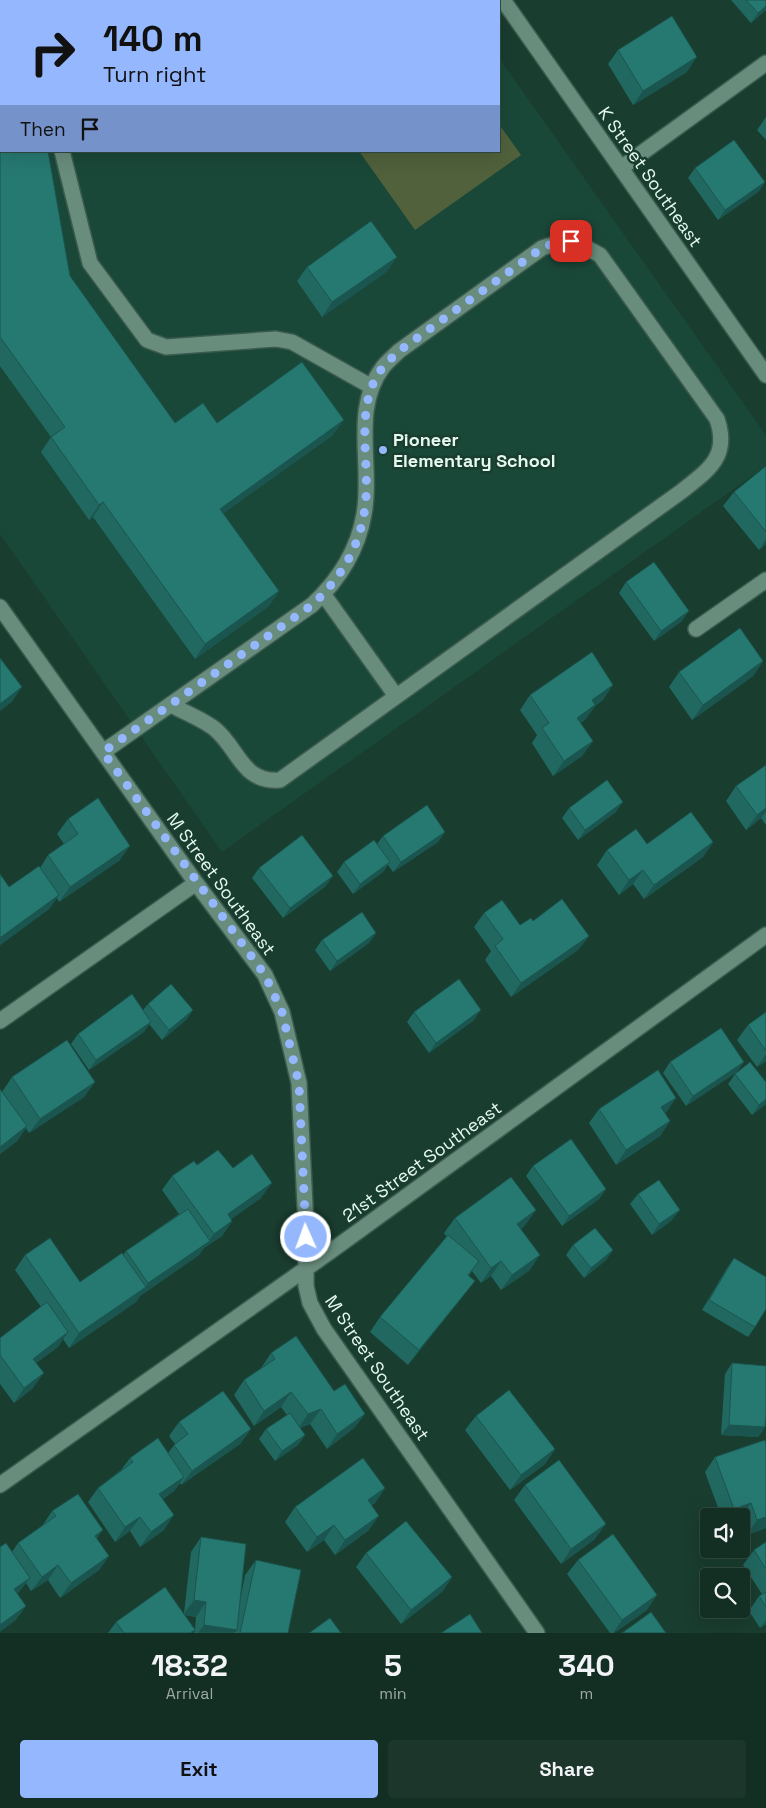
<!DOCTYPE html>
<html lang="en">
<head>
<meta charset="utf-8">
<style>
	:root { --surface:#132e23; --page:#1c362b; --text:#f1f3f6; --muted:#9da8a6; --line:#324a41; --accent:#94b7fd }
	body { margin:0; font-family:"Space Grotesk",sans-serif; background:var(--page); color:var(--text); height:100vh; display:flex; flex-direction:column; font-size:19px; white-space:nowrap }
	* { box-sizing:border-box; margin:0 }
	p { font-size:16px; color:var(--muted) }
	.icon { flex:none; width:28px; height:28px; fill:none; stroke:currentColor; stroke-width:2; stroke-linecap:round; stroke-linejoin:round }
	.map { position:relative; height:1633px; overflow:hidden }
	.drawer { display:flex; flex-direction:column; background:var(--surface); flex:1 }
	.drawer>* { flex:none }
	.top-card { position:absolute; left:0px; top:0px; width:500px; height:152px; box-shadow:0 5px 20px #0002,0 0 0 1px var(--line); background:#94b7fd; color:#111; overflow:hidden }
	.controls { position:absolute; left:700px; top:1508px; display:grid; gap:10px }
	.controls a { display:grid; place-items:center; width:50px; height:50px; border-radius:5px; background:var(--surface); box-shadow:0 5px 20px #0002,0 0 0 1px var(--line); font-size:25px }
	.pin { position:absolute; display:grid; place-items:center; width:42px; height:42px; color:#fff; margin:-21px; border-radius:10px; box-shadow:0 2px 8px #0006 }
	.me { position:absolute; width:55px; margin:-28px; rotate:358deg; stroke-linejoin:round; filter:drop-shadow(0 0 4px #0008) }
	.turn { display:flex; align-items:center; gap:18px; height:105px; padding:0 20px; font-size:22px }
	.turn .icon { width:65px; height:65px; stroke-width:2.5 }
	.turn b { display:block; font-size:35px; line-height:42px }
	.then { display:flex; align-items:center; height:48px; padding:0 20px; background:#0003; gap:10px; font-size:19px }
	.eta { display:flex; justify-content:space-evenly; align-items:center; height:85px; text-align:center }
	.eta b { font-size:30px; font-weight:800; line-height:35px }
	.cta { display:flex; gap:10px; margin-top:auto; padding:10px 20px }
	.cta a { flex:1; height:58px; border-radius:5px; background:var(--accent); color:#111; font-size:20px; font-weight:800; line-height:58px; text-align:center }
	.cta a+a { background:var(--page); color:var(--text) }
	.map>svg:first-child { display:block }
</style>
</head>
<body>
<div class="map">
<svg width="766" height="1633" viewBox="0 0 766 1633">
	<rect width="100%" height="100%" fill="#193d2f"/>
	<!-- built -->
	<path fill="#1a4838" d="M128 0H458L459 1H126Z
		M0 42 1 151H499V58L766 435V466L222 852 0 534Z"/>
	<!-- green -->
	<path fill="#50613c" d="M251 0H410L411 1H252Z
		M499 124 521 155 415 230 359 151H499Z"/>
	<g fill="none" stroke-linecap="round" stroke-linejoin="round">
		<!-- minor casing -->
		<g stroke="#3c5b4f" stroke-width="18">
			<path id="minor" d="M503 0 766 375
				M0 108H1
				M62 151 90 263 147 340 166 347 276 339 292 342 372 387
				M621 168 766 63
				M324 595 396 696
				M0 607 196 883 265 975 282 1012 299 1083 306 1226V1286L310 1303 324 1329 537 1633
				M696 629 766 580
				M103 752 312 605C339 580 358 550 364 514 373 466 351 409 383 367 387 362 394 356 399 351L542 248C568 238 577 242 600 255L717 419C730 457 708 470 682 491L280 780C242 783 239 749 215 729 204 720 184 712 171 705
				M0 1021 196 883
				M0 1485 338 1246 766 935"/>
		</g>
		<!-- minor -->
		<use href="#minor" stroke="#688d7d" stroke-width="15"/>
	</g>
	<!-- wall -->
	<path fill="#216861" fill-rule="evenodd" d="M731 0H766V10L751 23Z
		M1 3V46L0 44V4Z
		M618 50 687 72 633 105 608 64Z
		M766 117V140L757 130Z
		M0 145 70 276 175 423H217L333 435 223 513 279 591 269 606 195 659 93 517 89 520 41 452 51 437 0 366Z
		M695 168 765 182 758 192 718 220 688 178Z
		M397 257 386 272 322 317 297 281 307 267Z
		M766 466V544L759 550 723 506 734 492Z
		M626 582 682 621 654 641 619 593Z
		M763 661 753 676 692 720 669 687 679 672Z
		M530 695 603 700 595 706 585 720 580 723 593 741 582 756 553 776 532 743 537 735 520 710Z
		M766 765V825L761 818 746 830 726 801 736 786Z
		M569 808 616 812 578 840 562 818Z
		M68 819 120 860 59 902 57 898 49 909 0 945V874L9 887 40 868 48 855 64 844 57 834Z
		M445 832 438 842 393 872 388 865 383 872 353 894 337 872 344 862 377 844 383 836Z
		M713 842 703 857 644 899 633 884 619 895 597 865 607 850 647 844Z
		M259 868 326 886 283 918 252 878Z
		M484 913 520 925 533 921 589 936 578 950 511 997 485 960 491 951 474 927Z
		M376 933 369 943 330 971 315 950 322 940Z
		M148 1004 193 1010 186 1020 162 1040 149 1024 144 1032 89 1070 71 1044 78 1034 143 1010Z
		M414 1012 474 1020 429 1053 407 1022Z
		M766 1012V1061L757 1067 737 1040 748 1025Z
		M670 1062 737 1072 686 1106 663 1073Z
		M735 1074 766 1082V1104L752 1115 728 1084Z
		M12 1077 95 1082 84 1097 29 1133 26 1128 17 1141 0 1154V1089L2 1092Z
		M676 1098 665 1113 670 1121 660 1136 616 1165 589 1123 599 1109Z
		M197 1165 233 1168 261 1198 231 1219 232 1221 222 1236 204 1248 199 1255 140 1296 136 1302 69 1348 63 1339 58 1347 36 1363 33 1388 14 1403 0 1384V1338L41 1307 15 1270 25 1255 80 1282 123 1255 126 1251 179 1214 162 1190 172 1176Z
		M533 1166 606 1189 599 1199 562 1226 526 1176Z
		M638 1194 672 1220 652 1235 630 1204Z
		M536 1210 525 1225 521 1229 530 1270 501 1290 491 1276 481 1283 472 1271 469 1276 464 1295 408 1365 370 1332 380 1317 447 1237 444 1233 455 1218Z
		M573 1245 613 1250 606 1260 584 1278 566 1255Z
		M734 1258 755 1327 748 1337 702 1310 727 1268Z
		M271 1353 334 1391 365 1414 354 1428 327 1449 310 1424 300 1428 305 1435 298 1445 275 1461 259 1439 266 1429 287 1415 281 1407 254 1426 234 1395 244 1380 261 1368Z
		M732 1363 765 1427 758 1437 721 1435 725 1374Z
		M476 1416 555 1449 545 1464 510 1490 465 1430Z
		M179 1422 251 1429 240 1444 181 1485 180 1483 174 1491 163 1499 164 1530 140 1547 130 1531 115 1542 88 1502 98 1488 121 1470 130 1458 168 1453 175 1444 169 1436Z
		M765 1440 766 1528 747 1535 741 1520V1516H721L705 1472 715 1457Z
		M525 1485 595 1539 561 1564 514 1500Z
		M385 1488 375 1503 372 1505 369 1530 335 1555 324 1540 307 1552 285 1522 295 1507Z
		M52 1511 97 1539 109 1556 99 1570 60 1598 48 1580 31 1591 26 1583 18 1593 16 1620 12 1552 18 1543 42 1526Z
		M201 1537 240 1600 245 1575 256 1560 288 1633H194L195 1630 192 1633H108L116 1622 184 1613 191 1552ZM185 1615 196 1617 195 1629Z
		M766 1542V1624L760 1628 749 1611 759 1596 762 1594 743 1565 754 1550Z
		M366 1553 452 1577 442 1592 401 1624 356 1567Z
		M578 1560 647 1610 614 1633H610L567 1574Z"/>
	<!-- shaded-wall -->
	<path fill="#1b554f" d="M766 6V10L751 23 758 13Z
		M697 57 687 72 633 105 643 91Z
		M765 182 758 192 718 220 725 210Z
		M397 257 386 272 322 317 332 302Z
		M344 420 333 435 210 523 220 509Z
		M103 502 93 517 89 520 99 505Z
		M766 539V544L759 550Z
		M279 591 269 606 195 659 205 644Z
		M689 611 682 621 654 641 661 631Z
		M763 661 753 676 692 720 703 705Z
		M613 685 603 700 595 706 585 720 567 732 577 718 592 700Z
		M22 687 12 702 0 711V704Z
		M593 741 582 756 553 776 564 761Z
		M623 802 616 812 578 840 585 830Z
		M766 808V812L761 818 746 830 757 815Z
		M445 832 438 842 393 872 401 862Z
		M713 842 703 857 644 899 654 885Z
		M130 846 120 860 59 902 70 887Z
		M390 862 383 872 353 894 360 884Z
		M643 870 633 884 619 895 629 880Z
		M333 876 326 886 283 918 290 908Z
		M59 895 49 909 0 945V938L1 937Z
		M376 933 369 943 330 971 337 961Z
		M589 936 578 950 511 997 521 983Z
		M193 1010 186 1020 162 1040 169 1030Z
		M481 1010 474 1020 429 1053 436 1043Z
		M151 1022 144 1032 89 1070 96 1060Z
		M766 1054V1061L757 1067Z
		M744 1062 737 1072 686 1106 693 1096Z
		M95 1082 84 1097 29 1133 40 1119Z
		M676 1098 666 1113 651 1122 661 1107Z
		M766 1099V1104L752 1115 759 1105Z
		M670 1121 660 1136 616 1165 626 1150Z
		M27 1126 17 1141 0 1154V1147Z
		M272 1183 261 1198 217 1229 228 1214Z
		M606 1189 599 1199 562 1226 569 1216Z
		M536 1210 525 1225 507 1239 517 1224Z
		M680 1210 672 1220 652 1235 659 1224Z
		M232 1221 222 1236 204 1248 199 1255 140 1296 136 1302 69 1348 79 1333 144 1289 148 1283 209 1241 214 1234Z
		M613 1250 606 1260 584 1278 591 1268Z
		M540 1255 530 1270 501 1290 512 1275Z
		M501 1261 491 1276 481 1283 491 1268Z
		M475 1281 464 1295 408 1365 419 1350Z
		M68 1332 58 1347 23 1373 33 1359Z
		M44 1373 33 1388 14 1403 24 1388Z
		M291 1392 281 1407 254 1426 264 1411Z
		M321 1409 310 1424 298 1429 308 1414Z
		M365 1414 354 1428 327 1449 337 1434Z
		M729 1425 765 1427 758 1437 721 1435Z
		M251 1429 240 1444 181 1485 192 1471Z
		M305 1435 298 1445 275 1461 282 1451Z
		M555 1449 545 1464 510 1490 521 1475Z
		M184 1477 174 1491 149 1509 159 1494Z
		M385 1488 375 1503 358 1515 368 1500Z
		M751 1503 741 1517V1516H729L734 1509Z
		M174 1515 164 1530 140 1547 151 1532Z
		M379 1516 369 1530 335 1555 345 1540Z
		M140 1517 130 1531 115 1542 125 1527Z
		M766 1517V1528L747 1535 757 1520Z
		M606 1524 595 1539 561 1564 571 1549Z
		M334 1525 324 1540 307 1552 317 1537Z
		M103 1530 93 1544 95 1536Z
		M109 1556 99 1570 60 1598 71 1583Z
		M58 1565 48 1580 31 1591 42 1577Z
		M452 1577 442 1592 401 1624 411 1610Z
		M30 1578 19 1592 4 1603 14 1589Z
		M657 1595 647 1610 614 1633H613L622 1620Z
		M194 1600 206 1602 196 1617 183 1615Z
		M26 1606 16 1620 0 1632V1625Z
		M766 1620V1624L760 1628Z
		M204 1625 237 1630 234 1633H198Z"/>
	<!-- building -->
	<path fill="#267971" stroke="#1b554f" d="M6 0H49L50 1H4Z
		M746 0H766V6L758 13Z
		M1 3V26L0 24V4Z
		M672 16 697 57 643 91 618 50Z
		M734 140 765 182 725 210 695 168Z
		M0 145H1V151H48L70 276 175 423 203 403 217 423 302 362 344 420 220 509 279 591 205 644 103 502 99 505 51 437 65 427 0 337Z
		M371 221 397 257 332 302 307 267Z
		M766 466V532L734 492Z
		M654 562 689 611 661 631 626 582Z
		M740 628 763 661 703 705 679 672Z
		M592 652 613 685 592 700 595 705 577 718 593 741 564 761 542 728 549 723 530 695Z
		M0 658 22 687 0 704Z
		M766 765V808L757 815 736 786Z
		M607 780 623 802 585 830 569 808Z
		M98 798 130 846 70 887 48 855 78 834 68 819Z
		M427 805 445 832 401 862 383 836Z
		M691 812 713 842 654 885 643 870 629 880 607 850 636 829 647 844Z
		M302 835 333 876 290 908 259 868Z
		M374 840 390 862 360 884 344 862Z
		M39 866 59 895 1 937 0 936V874L9 887Z
		M562 899 589 936 521 983 495 946 503 939 484 913 502 900 520 925 531 918 533 921Z
		M362 912 376 933 337 961 322 940Z
		M459 979 481 1010 436 1043 414 1012Z
		M171 984 193 1010 169 1030 148 1004Z
		M132 994 151 1022 96 1060 78 1034Z
		M766 1012V1051L748 1025Z
		M721 1028 744 1062 693 1096 670 1062Z
		M67 1040 95 1082 40 1119 12 1077Z
		M750 1062 766 1082V1099L759 1105 735 1074Z
		M658 1070 676 1098 661 1107 670 1121 626 1150 599 1109Z
		M0 1089 27 1126 0 1147Z
		M571 1139 606 1189 569 1216 533 1166Z
		M218 1150 233 1168 252 1154 272 1183 228 1214 232 1221 214 1234 172 1176 194 1161 197 1165Z
		M511 1177 536 1210 517 1224 540 1255 512 1275 501 1261 491 1268 455 1218Z
		M659 1180 680 1210 659 1224 638 1194Z
		M188 1209 210 1241 148 1283 126 1251Z
		M595 1228 613 1250 591 1268 573 1245Z
		M448 1235 479 1261 468 1275 475 1281 419 1350 380 1317Z
		M50 1238 80 1282 122 1253 146 1287 79 1333 25 1255Z
		M734 1258 766 1277V1309L755 1327 709 1300Z
		M47 1302 68 1332 33 1359 44 1373 24 1388 0 1355V1338Z
		M296 1336 334 1391 345 1384 365 1414 337 1434 321 1409 308 1414 291 1392 264 1411 244 1380 275 1359 271 1353Z
		M732 1363 766 1366V1414L765 1427 729 1425Z
		M509 1390 555 1449 521 1475 476 1416Z
		M223 1391 251 1429 192 1471 174 1445 188 1434 179 1422Z
		M290 1413 305 1435 282 1451 266 1429Z
		M158 1438 184 1477 159 1494 174 1515 151 1532 140 1517 125 1527 98 1488 133 1462 130 1458Z
		M765 1440 766 1444V1517L757 1520 751 1503 734 1509 715 1457Z
		M363 1458 385 1488 368 1500 379 1516 345 1540 334 1525 317 1537 295 1507Z
		M559 1460 606 1524 571 1549 525 1485Z
		M78 1494 103 1530 95 1536 109 1556 71 1583 58 1565 42 1577 18 1543 56 1516 52 1511Z
		M406 1521 452 1577 411 1610 366 1553Z
		M613 1534 657 1595 622 1620 578 1560Z
		M201 1537 246 1544 237 1630 204 1625 206 1602 194 1600Z
		M766 1542V1569L754 1550Z
		M6 1543 30 1578 14 1589 26 1606 0 1625V1547Z
		M256 1560 301 1570 288 1633H240Z
		M165 1587 195 1630 190 1633H124L116 1622Z
		M766 1592V1607L759 1596Z
		M651 1612 666 1633H622Z
		M470 1614 482 1633H441Z
		M330 1618 341 1633H309Z"/>
	<g fill="none" stroke-linecap="round" stroke-linejoin="round">
		<!-- route -->
		<path stroke="#94b7fd" stroke-width="9" stroke-dasharray="0 16.2" d="M306 1237 299 1084 282 1012 265 975 103 752 312 605C339 580 358 550 364 514 373 467 351 408 383 367 387 362 394 356 399 351L542 248 557 242 571 241"/>
	</g>
	<!-- markers -->
	<circle fill="#94b7fd" stroke="#193d2f" stroke-width="2" cx="383" cy="450" r="5"/>
	<g text-anchor="middle" stroke-width="5" stroke-linejoin="round" paint-order="stroke">
		<!-- street labels -->
		<g font-size="18" fill="#e5f9f0" stroke="#193d2f">
			<text transform="translate(650 177) rotate(55)" y="6">K Street Southeast</text>
			<text transform="translate(221 884) rotate(54)" y="6">M Street Southeast</text>
			<text transform="translate(422 1162) rotate(-36)" y="6">21st Street Southeast</text>
			<text transform="translate(377 1368) rotate(56)" y="6">M Street Southeast</text>
		</g>
		<!-- poi labels -->
		<g font-size="18" font-weight="bold" fill="#e5f9f0" stroke="#193d2f" text-anchor="start">
			<text x="393" y="446">Pioneer<tspan x="393" dy="21">Elementary School</tspan></text>
		</g>
	</g>
</svg>
<div class="controls">
<a><svg class="icon" aria-label="sound" viewBox="0 0 24 24"><path d="M4 9h4l5-4v14l-5-4H4zM17 9q2 3 0 6"/></svg></a>
<a><svg class="icon" aria-label="search" viewBox="0 0 24 24"><circle cx="10" cy="10" r="6"/><path d="M15 15l6 6"/></svg></a>
</div>
<div class="pin" style="left:571px;top:241px;background:#d93025"><svg class="icon" aria-label="arrive" viewBox="0 0 24 24"><path d="M6 21V4h12l-3 4 3 4H6"/></svg></div>
<svg class="me" style="left:306px;top:1237px" viewBox="-20 -20 40 40"><circle r="17" fill="#94b7fd" stroke="#fff" stroke-width="3"/><path d="M0-11L8 9 0 5-8 9z" fill="#fff"/></svg>
<div class="top-card">
<div class="turn"><svg class="icon" aria-label="right" viewBox="0 0 24 24"><path d="M7 20v-9h11M14 6l5 5-5 5"/></svg><div><b>140 m</b>Turn right</div></div>
<div class="then">Then<svg class="icon" aria-label="arrive" viewBox="0 0 24 24"><path d="M6 21V4h12l-3 4 3 4H6"/></svg></div>
</div>
</div>
<section class="drawer">
<div class="eta">
<div><b>18:32</b><p>Arrival</p></div>
<div><b>5</b><p>min</p></div>
<div><b>340</b><p>m</p></div>
</div>
<div class="cta"><a>Exit</a><a>Share</a></div>
</section>
</body>
</html>
